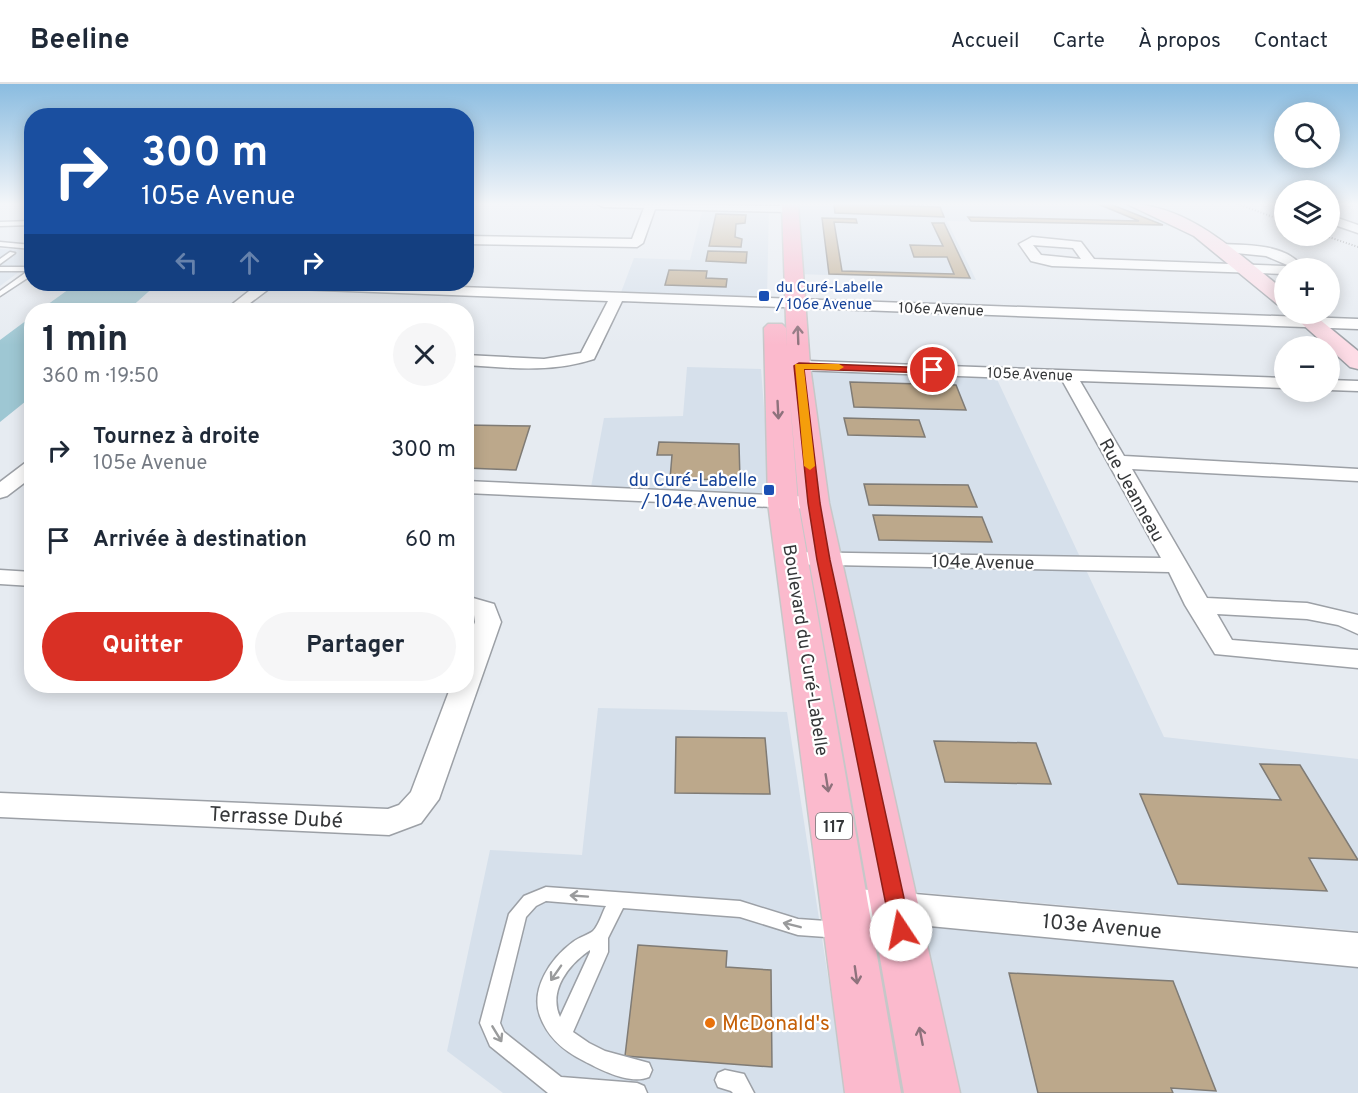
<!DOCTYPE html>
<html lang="fr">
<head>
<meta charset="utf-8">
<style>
	:root { --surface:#fff; --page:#f6f6f7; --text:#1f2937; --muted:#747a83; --line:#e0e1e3; --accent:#d93025 }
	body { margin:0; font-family:Overpass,sans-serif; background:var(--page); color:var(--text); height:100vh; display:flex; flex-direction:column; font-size:22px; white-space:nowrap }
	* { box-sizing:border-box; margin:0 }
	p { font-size:20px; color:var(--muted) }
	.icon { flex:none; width:33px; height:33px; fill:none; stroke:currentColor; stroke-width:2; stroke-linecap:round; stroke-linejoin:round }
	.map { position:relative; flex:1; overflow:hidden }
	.drawer { position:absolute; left:24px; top:219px; width:450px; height:390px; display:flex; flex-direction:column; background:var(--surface); border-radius:24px; box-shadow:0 3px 15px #0003 }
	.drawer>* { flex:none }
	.top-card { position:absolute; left:24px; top:24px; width:450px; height:183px; border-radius:24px; box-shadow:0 3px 15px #0003; background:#1a4fa0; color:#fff; overflow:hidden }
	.controls { position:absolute; left:1274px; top:18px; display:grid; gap:12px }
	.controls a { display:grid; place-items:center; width:66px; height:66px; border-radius:50%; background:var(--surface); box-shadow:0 3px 15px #0003; font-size:30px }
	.pin { position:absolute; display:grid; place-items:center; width:51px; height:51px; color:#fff; margin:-26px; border:3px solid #fff; border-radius:50%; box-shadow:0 2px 6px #0007 }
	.me { position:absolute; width:66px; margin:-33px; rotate:349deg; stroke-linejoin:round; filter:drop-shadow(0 0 4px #0008) }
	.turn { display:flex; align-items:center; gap:21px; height:126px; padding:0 18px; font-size:27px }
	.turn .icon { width:78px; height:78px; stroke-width:2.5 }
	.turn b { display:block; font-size:42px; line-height:51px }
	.lanes { display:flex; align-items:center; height:57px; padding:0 18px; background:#0003; justify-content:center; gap:30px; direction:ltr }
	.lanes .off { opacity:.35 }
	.round { display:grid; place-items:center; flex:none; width:63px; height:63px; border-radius:32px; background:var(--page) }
	.summary { display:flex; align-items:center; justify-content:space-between; height:102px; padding:0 18px }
	h1 { font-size:36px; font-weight:700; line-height:45px }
	.button { display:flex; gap:12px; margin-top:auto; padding:12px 18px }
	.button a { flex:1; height:69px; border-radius:36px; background:var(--accent); color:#fff; font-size:24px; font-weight:700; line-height:69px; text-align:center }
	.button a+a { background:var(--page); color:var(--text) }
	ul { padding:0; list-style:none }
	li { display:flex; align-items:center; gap:18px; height:90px; padding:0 18px }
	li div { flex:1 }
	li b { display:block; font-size:22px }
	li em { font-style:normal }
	header { display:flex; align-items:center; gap:36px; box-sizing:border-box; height:84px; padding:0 30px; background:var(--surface); border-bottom:2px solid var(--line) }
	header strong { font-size:28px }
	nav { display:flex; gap:33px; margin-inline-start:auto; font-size:21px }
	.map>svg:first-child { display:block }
</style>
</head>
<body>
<header>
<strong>Beeline</strong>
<nav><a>Accueil</a><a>Carte</a><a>À propos</a><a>Contact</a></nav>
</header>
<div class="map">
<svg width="1358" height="1009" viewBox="0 0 1358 1009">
	<rect width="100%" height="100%" fill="#e6ebf1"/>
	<!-- built -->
	<path fill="#d6e0eb" d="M704 120H769L767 216 620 211 634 174 690 176Z
		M793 120H1122L1178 142 947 137 976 196 797 190Z
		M0 165 32 166 31 179 0 202Z
		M687 283 761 285 771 413 591 403 604 334 683 332Z
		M801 286 995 291 1164 653 1358 675V847L903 807Z
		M598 624 787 628 846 1009H503L447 967 490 766 582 771Z
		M905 839 1358 884V1009H940Z"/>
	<!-- water -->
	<path fill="#9ec7d3" d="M76 200H157L128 226H40Z
		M31 233V313L0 338V256Z"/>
	<!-- building -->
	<path fill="#bca88b" stroke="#7f7b75" stroke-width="1.5" d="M834 120 940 123 944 133 835 129Z
		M1098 120H1110L1163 141 971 137 968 133 1139 137Z
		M716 130 746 131 745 139 736 140 735 153 742 155 741 163 709 162Z
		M822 134 856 135 857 139 834 138 842 187 954 190 947 173H914L910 161 943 162 932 139H944L970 194 829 190Z
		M708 167 747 168 746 179 706 177Z
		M669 186 707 187 706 194 727 195 726 203 665 201Z
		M850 298 956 301 966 326 854 323Z
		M844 334 919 336 925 353 848 351Z
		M466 341 530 342 516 386 466 384Z
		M659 358 739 360 740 396 670 395 672 371H657Z
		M864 400 968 401 977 423 869 421Z
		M873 431 982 433 992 458 879 456Z
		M676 653 765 654 770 710 675 709Z
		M934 657 1036 659 1051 700 945 698Z
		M1260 680 1300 681 1358 776 1309 774 1327 807 1178 800 1140 710 1281 716Z
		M638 861 727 867 726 883 771 886 772 983 625 972Z
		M1009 889 1173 897 1216 1007 1171 1004 1173 1009H1038Z"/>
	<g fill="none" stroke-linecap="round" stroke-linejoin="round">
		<!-- lane casing -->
		<g stroke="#9ca0a6" stroke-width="3">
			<path id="lane" d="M32 137V141L0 142V138Z
				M0 158 32 161V165L0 162Z
				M10 168 15 169 0 180V175Z
				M0 183H32V191L0 212V207L28 187H0Z
				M546 803 740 817 798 835 840 838 846 840 849 846 846 852 840 854 798 851 740 833 623 824 608 854V868L573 948 589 959 605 967 649 979 652 986 649 993C630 1001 601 986 584 977 564 967 548 954 540 932 530 905 551 874 573 858 579 853 588 851 593 847 599 841 602 829 606 822L546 817 536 822 526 833 500 939 504 948 561 993 637 999 644 1002 647 1009H548L490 962 480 939 509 830 524 812ZM590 866V868L560 933C548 907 568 881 590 866Z
				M725 986 744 990 754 1009H733L731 1007 718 1003 715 996 718 989Z"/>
		</g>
		<!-- street casing -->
		<g stroke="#9ca0a6" stroke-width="3">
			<path id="street" d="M597 120 790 122 796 125 790 128 655 125 643 159 637 163 466 160V152L632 155 644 124 603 123Z
				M1329 131 1358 141V149L1329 139Z
				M1032 153 1081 158 1094 175 1284 182 1290 184H1284V190L1052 182 1031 177 1019 160ZM1033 161 1073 164 1081 175 1041 171Z
				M1221 160C1245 161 1282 160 1299 179L1292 183 1266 172 1216 167 1215 164Z
				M258 200H373L1358 235V245L622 217 594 275C551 289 510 284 466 281V271L544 275 581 269 608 217 270 204 241 226H225Z
				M778 276 1284 294V304L1080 297 1124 372 1358 385V397L1132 385 1207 514 1307 519 1358 531V550L1338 541 1307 535 1217 530 1232 556 1358 566V584L1215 570 1185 521 1169 488 783 480 779 475 783 470 791 468 1161 474 1062 296 772 285 770 281 772 277Z
				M1329 296 1358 297V307L1329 306Z
				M32 377V393L7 412 0 414V398L25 379Z
				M466 397 814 413 821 415 825 419 821 423 814 425 466 409Z
				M0 486 32 488V502L0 500Z
				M466 512 494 520 501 538 439 715 421 739 389 751 0 733V709L388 725 399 721 411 708 451 602H466V561L475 538 474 531 466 528Z
				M846 804 1358 849V883L846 834 834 830 829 819 834 808Z"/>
		</g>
		<!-- secondary casing -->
		<g stroke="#9ca0a6" stroke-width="3">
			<path id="secondary" d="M1127 120C1189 120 1238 170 1284 206V222L1277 220 1194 152Z
				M1291 230H1313L1358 267V285L1350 283Z"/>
		</g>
		<!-- primary casing -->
		<g stroke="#c6c7c8" stroke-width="3">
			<path id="primary" d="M782 120H798L810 282 829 419 960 1009H904L799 419 790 316 798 419 901 1009H845L768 419 764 244 768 240H782L786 244 787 265Z"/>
		</g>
		<!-- path -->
		<path stroke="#86898d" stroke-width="2" stroke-dasharray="1 2" stroke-linecap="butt" d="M1238 120 1284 137
			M1326 152 1358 163"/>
		<!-- lane -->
		<use href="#lane" fill="#fff" fill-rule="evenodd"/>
		<!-- street -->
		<use href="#street" fill="#fff" fill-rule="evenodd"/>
		<!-- secondary -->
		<use href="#secondary" fill="#fddce6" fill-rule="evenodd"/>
		<!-- primary -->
		<use href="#primary" fill="#fbbacd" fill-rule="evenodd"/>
	</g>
	<!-- one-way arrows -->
	<defs><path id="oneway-shaft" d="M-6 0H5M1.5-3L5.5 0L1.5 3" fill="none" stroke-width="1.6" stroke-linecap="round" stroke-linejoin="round" transform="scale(1.5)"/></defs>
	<g stroke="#8e727c">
		<use href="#oneway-shaft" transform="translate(798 251) rotate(-92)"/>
		<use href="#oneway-shaft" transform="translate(778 326) rotate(87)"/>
		<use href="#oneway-shaft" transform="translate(827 699) rotate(81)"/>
		<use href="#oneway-shaft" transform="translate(856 891) rotate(82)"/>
		<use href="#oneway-shaft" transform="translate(921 952) rotate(-101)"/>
	</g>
	<g stroke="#9a9b9c">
		<use href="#oneway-shaft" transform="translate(579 812) rotate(-176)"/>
		<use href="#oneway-shaft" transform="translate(792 841) rotate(-166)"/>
		<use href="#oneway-shaft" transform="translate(556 889) rotate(125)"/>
		<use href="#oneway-shaft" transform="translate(497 950) rotate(59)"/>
	</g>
	<!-- sky -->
	<linearGradient id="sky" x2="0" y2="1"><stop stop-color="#8abce0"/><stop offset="0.46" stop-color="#f4f6f9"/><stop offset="1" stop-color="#f4f6f9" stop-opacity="0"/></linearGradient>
	<rect width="1358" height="261" fill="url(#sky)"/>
	<!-- route -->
	<path fill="#d93025" stroke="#8d1f18" stroke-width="1.5" d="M799 279 933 284 938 286 933 289 804 285 820 419 830 476 911 846 908 853 901 855 894 853 891 846 817 476 808 419 794 282Z"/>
	<!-- slow -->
	<path fill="#f59e0b" d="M795 280H839L844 283 839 286 804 285 815 382 810 386 804 382Z"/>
	<!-- markers -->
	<g fill="#1a4fb4" stroke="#fff" stroke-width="2">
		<rect x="758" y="206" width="12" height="12" rx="3"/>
		<rect x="763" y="400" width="12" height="12" rx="3"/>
	</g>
	<circle fill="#e8710a" stroke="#fff" stroke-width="2" cx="710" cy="939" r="6"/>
	<g text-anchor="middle" stroke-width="4.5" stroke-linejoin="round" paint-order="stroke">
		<!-- far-transit labels -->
		<g font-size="15" fill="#164399" stroke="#fff" text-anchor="start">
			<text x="776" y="208">du Curé-Labelle<tspan x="776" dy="17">/ 106e Avenue</tspan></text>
		</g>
		<!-- far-street labels -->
		<g font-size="15" fill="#353739" stroke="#fff">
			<text transform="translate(941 225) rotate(2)" y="5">106e Avenue</text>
			<text transform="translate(1030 290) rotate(2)" y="5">105e Avenue</text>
		</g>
		<!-- shield labels -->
		<rect fill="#fff" stroke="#727374" stroke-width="1.5" x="816" y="729" width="36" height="26" rx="4.5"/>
		<g font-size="16" font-weight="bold" fill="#353739">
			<text x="834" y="748">117</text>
		</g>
		<!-- transit labels -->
		<g font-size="18" fill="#164399" stroke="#fff" text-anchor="end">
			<text x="757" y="402">du Curé-Labelle<tspan x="757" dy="21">/ 104e Avenue</tspan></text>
		</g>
		<!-- street labels -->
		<g font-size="18" fill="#353739" stroke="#fff">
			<text transform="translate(1132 406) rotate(61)" y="6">Rue Jeanneau</text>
			<text transform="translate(983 478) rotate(1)" y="6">104e Avenue</text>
			<text transform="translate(806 566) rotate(81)" y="6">Boulevard du Curé-Labelle</text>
		</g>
		<!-- near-street labels -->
		<g font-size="21" fill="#353739" stroke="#fff">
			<text transform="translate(276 733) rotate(3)" y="7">Terrasse Dubé</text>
			<text transform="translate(1102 842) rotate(5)" y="7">103e Avenue</text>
		</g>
		<!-- near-food labels -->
		<g font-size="21" fill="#c56008" stroke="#fff" text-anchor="start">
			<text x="722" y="946">McDonald's</text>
		</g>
	</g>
</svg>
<div class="controls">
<a><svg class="icon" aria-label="search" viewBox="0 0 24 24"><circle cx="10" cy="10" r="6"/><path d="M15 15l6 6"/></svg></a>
<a><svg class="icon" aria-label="layers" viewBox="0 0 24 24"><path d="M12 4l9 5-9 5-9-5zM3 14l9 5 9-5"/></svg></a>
<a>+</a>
<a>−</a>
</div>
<div class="pin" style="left:933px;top:286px;background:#d93025"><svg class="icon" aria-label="arrive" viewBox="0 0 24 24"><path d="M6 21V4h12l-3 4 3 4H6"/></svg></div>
<svg class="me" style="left:901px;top:846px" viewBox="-20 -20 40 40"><circle r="19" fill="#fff"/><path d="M0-13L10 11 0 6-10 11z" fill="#d93025"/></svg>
<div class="top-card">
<div class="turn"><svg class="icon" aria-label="right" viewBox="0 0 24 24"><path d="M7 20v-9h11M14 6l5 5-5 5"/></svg><div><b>300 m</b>105e Avenue</div></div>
<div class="lanes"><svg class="icon off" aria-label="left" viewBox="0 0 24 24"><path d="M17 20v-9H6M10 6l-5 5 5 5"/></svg><svg class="icon off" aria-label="ahead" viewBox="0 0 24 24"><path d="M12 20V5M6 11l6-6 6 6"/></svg><svg class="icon" aria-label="right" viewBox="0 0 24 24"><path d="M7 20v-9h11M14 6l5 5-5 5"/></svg></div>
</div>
<section class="drawer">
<div class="summary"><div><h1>1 min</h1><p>360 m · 19:50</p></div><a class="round"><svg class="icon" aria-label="close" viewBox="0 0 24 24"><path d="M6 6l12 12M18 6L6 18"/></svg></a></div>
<ul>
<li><svg class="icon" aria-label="right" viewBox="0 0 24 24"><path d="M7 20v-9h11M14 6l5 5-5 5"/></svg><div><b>Tournez à droite</b><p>105e Avenue</p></div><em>300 m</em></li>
<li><svg class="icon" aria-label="arrive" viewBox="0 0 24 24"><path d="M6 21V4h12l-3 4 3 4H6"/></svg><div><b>Arrivée à destination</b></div><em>60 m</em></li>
</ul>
<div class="button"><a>Quitter</a><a>Partager</a></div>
</section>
</div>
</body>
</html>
